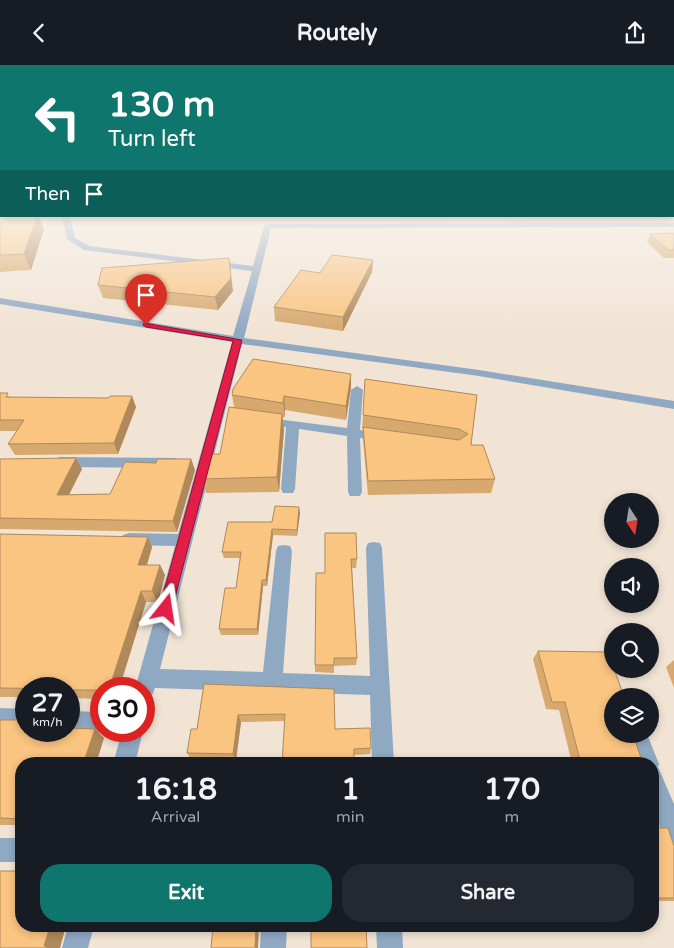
<!DOCTYPE html>
<html lang="en">
<head>
<meta charset="utf-8">
<style>
	:root { --surface:#171b24; --page:#242831; --text:#f1f3f6; --muted:#9ea1a6; --accent:#0f766e }
	body { margin:0; font-family:"Varela Round",sans-serif; background:var(--page); color:var(--text); height:100vh; display:flex; flex-direction:column; font-size:19px; white-space:nowrap }
	* { box-sizing:border-box; margin:0 }
	p { font-size:16px; color:var(--muted) }
	.icon { flex:none; width:28px; height:28px; fill:none; stroke:currentColor; stroke-width:2; stroke-linecap:round; stroke-linejoin:round }
	.map { position:relative; flex:1; overflow:hidden }
	.panel { position:absolute; left:15px; top:692px; width:644px; height:175px; display:flex; flex-direction:column; background:var(--surface); border-radius:20px; box-shadow:0 2px 8px #0003 }
	.panel>* { flex:none }
	.banner { position:absolute; left:0px; top:0px; width:675px; height:152px; box-shadow:0 2px 8px #0003; background:#0f766e; color:#fff; overflow:hidden }
	.needle { width:32px; rotate:168deg }
	.fabs { position:absolute; left:604px; top:428px; display:grid; gap:10px }
	.fabs a { display:grid; place-items:center; width:55px; height:55px; border-radius:50%; background:var(--surface); box-shadow:0 2px 8px #0003; font-size:25px }
	.speed { position:absolute; left:15px; top:612px; display:flex; gap:10px; font-size:25px; font-weight:700; text-align:center }
	.speed>* { display:grid; place-content:center; width:65px; height:65px; border-radius:50%; background:var(--surface); box-shadow:0 2px 8px #0003; line-height:1 }
	.speed small { font-size:12px; font-weight:400 }
	.speed .limit { border:8px solid #d22; background:#fff; color:#111 }
	.pin { position:absolute; display:grid; place-items:center; width:42px; height:42px; color:#fff; margin:-51px -21px; border-radius:50% 50% 50% 0; rotate:-45deg; box-shadow:0 0 5px #0007 }
	.pin .icon { rotate:45deg }
	.me { position:absolute; width:55px; margin:-28px; rotate:15deg; stroke-linejoin:round; filter:drop-shadow(0 0 4px #0008) }
	.turn { display:flex; align-items:center; gap:18px; height:105px; padding:0 25px; font-size:22px }
	.turn .icon { width:65px; height:65px; stroke-width:2.5 }
	.turn b { display:block; font-size:35px; line-height:42px }
	.then { display:flex; align-items:center; height:48px; padding:0 25px; background:#0003; gap:10px; font-size:19px }
	.eta { display:flex; justify-content:space-evenly; align-items:center; height:85px; text-align:center }
	.eta b { font-size:30px; font-weight:700; line-height:35px }
	.cta { display:flex; gap:10px; margin-top:auto; padding:10px 25px }
	.cta a { flex:1; height:58px; border-radius:20px; background:var(--accent); color:#fff; font-size:20px; font-weight:700; line-height:58px; text-align:center }
	.cta a+a { background:var(--page); color:var(--text) }
	header { display:flex; justify-content:space-between; align-items:center; height:65px; padding:0 25px; background:var(--surface); font-size:22px; font-weight:700 }
	.map>svg:first-child { display:block }
</style>
</head>
<body>
<header><svg class="icon" aria-label="back" viewBox="0 0 24 24"><path d="M15 5l-7 7 7 7"/></svg>Routely<svg class="icon" aria-label="share" viewBox="0 0 24 24"><path d="M12 15V3M7 8l5-5 5 5M5 13v7h14v-7"/></svg></header>
<div class="map">
<svg width="674" height="883" viewBox="0 0 674 883">
	<rect width="100%" height="100%" fill="#f1e4d5"/>
	<g fill="none" stroke-linecap="round" stroke-linejoin="round">
		<!-- street -->
		<path fill="#90a9c3" fill-rule="evenodd" d="M62 151H70L75 173 89 181 253 201 264 161 268 159 674 158V162L271 163 244 273 479 305 674 336V344L479 311 242 279 160 604 263 607 276 486 278 481 284 480 290 481 292 486 283 608 370 611 366 483 368 478 374 477 380 478 382 483 394 699H372L370 630 155 623 151 633 144 636V624H135L175 481 129 480 123 478 121 474 123 470 129 468 178 469 232 277 0 239V233L233 271 252 206 84 185 67 174Z
			M357 321 363 325 360 365 382 368 389 372 382 376 360 373 362 427 360 431H350L348 427 347 371 299 364 295 424 293 428H283L281 424 286 362 260 358 258 355 260 352 347 363 351 325Z
			M59 392 176 393 183 398 176 403 59 402 52 397Z
			M0 643 26 644V664L0 663Z
			M69 646 101 647V666H104L101 667 69 666Z
			M122 666H143L135 699H113Z
			M627 669H647L659 699 658 702 674 739V781L666 777 652 743V699H637Z
			M0 773H21V797H0Z
			M68 861H94L88 883H62Z
			M261 861H287L286 883H260Z
			M376 861H402L403 883H377Z"/>
	</g>
	<!-- wall -->
	<path fill="#d7a96f" d="M0 151 44 164 31 205 0 207Z
		M674 168V193H664L647 177 650 169Z
		M373 195 372 207 343 266 275 256 274 242 320 208Z
		M98 220 233 226 218 245 103 233Z
		M351 323 346 355 285 345V352H283L284 364 279 427 206 428 202 414 220 389 234 342 232 330Z
		M0 328 10 332 136 342 118 389 15 390 8 379 17 366H0Z
		M477 330 471 380 495 414 491 428 368 430 363 375V364L362 363 363 350Z
		M0 394 82 404 69 430 110 429 156 398 191 394 195 405 177 467 0 464Z
		M300 448 297 471 273 470 267 521H263L258 570H221L219 564 236 523 241 493H224L222 487 272 457Z
		M325 468 357 494 356 503H352L357 593 356 600 334 601V608L315 607V600L325 508Z
		M0 469 148 472 152 482 147 500H160L165 510 158 537H146L119 624H101V634L69 633V624H26V632H0Z
		M538 586 612 631 643 699H572L559 645 546 644 533 594Z
		M674 595V623L666 602Z
		M204 619 335 664 371 683 370 689 354 690 285 656 241 657 236 695 191 694 187 688 197 664Z
		M0 655 26 666 95 664 104 673 21 699V760H0Z
		M652 763 674 781V836H652Z"/>
	<!-- shaded-wall -->
	<path fill="#af895a" d="M37 151H38L44 164 31 205 24 189Z
		M229 193 233 226 218 245 215 232Z
		M373 195 372 207 343 266V252Z
		M351 309V323L346 355V341Z
		M132 331 136 342 118 389 114 378Z
		M284 331 285 345V352L283 338Z
		M282 349 284 364 279 427 277 412Z
		M76 393 82 404 63 441 57 430Z
		M191 394 195 405 177 467 173 456Z
		M299 442 300 448 297 471V465Z
		M272 464 273 470 267 521 266 515Z
		M148 472 152 482 144 510 138 500Z
		M160 500 165 510 158 537 152 526Z
		M262 515 263 521 258 570 257 564Z
		M141 526 146 537 119 624H109Z
		M238 650 241 657 236 695 233 689Z
		M95 664 104 673 96 699H83Z
		M50 861H66L60 883H62H49L44 881Z
		M256 861H259L258 883H257L255 882Z"/>
	<!-- building -->
	<path fill="#fac481" stroke="#af895a" d="M0 151H37L24 189 0 190Z
		M674 168V185H668L650 169Z
		M332 190 373 195 343 252 274 242 301 205 320 208Z
		M229 193 231 213 215 232 98 220 102 203Z
		M253 294 351 309 346 341 284 331 283 338 232 330 233 324Z
		M365 314 477 330 471 380H483L495 414 368 416 363 362 459 375 468 369 459 364 363 350Z
		M0 328H8L6 332 108 333 110 331H132L114 378 8 379 24 355H0Z
		M229 342 282 349 277 412 202 414 209 389H220Z
		M76 393 57 430 110 429 125 397 156 398 157 394H191L173 456 0 453V394Z
		M275 441 299 442 297 465 272 464 266 515H262L257 564H219L225 523H236L241 487H222L228 457H272Z
		M325 468H356L357 494H351L357 593H334V600H315L316 508H325Z
		M0 469 148 472 138 500H160L152 526H141L109 624H101V625H69V624L0 623Z
		M538 586 608 587 612 599V604H614L624 631H612V669H633L643 699 599 698 600 699H581L565 637H552Z
		M204 619 334 624 335 664 370 663 371 683 354 684V699H282L285 649 238 650 233 689 187 688 191 664H197Z
		M0 655H26V666H69V663L95 664 83 699H21V754L0 753Z
		M652 763H668L674 781V833H652Z
		M0 806H21V861H50L44 881 49 883H0Z
		M213 861H256L255 882 257 883H211Z
		M311 861H366L367 883H311Z"/>
	<!-- sky -->
	<linearGradient id="sky" x2="0" y2="1"><stop stop-color="#6fa6dc"/><stop offset="0.53" stop-color="#f9f3ec"/><stop offset="1" stop-color="#f9f3ec" stop-opacity="0"/></linearGradient>
	<rect width="674" height="265" fill="url(#sky)"/>
	<!-- route -->
	<path fill="#e11d48" stroke="#92132f" d="M144 258 242 275 172 544 170 548H161L159 544 233 276 146 262 143 260Z"/>
</svg>
<div class="fabs">
<a><svg class="needle" viewBox="-14 -14 28 28"><path d="M0-13l5 13h-10z" fill="#e53935"/><path d="M0 13l5-13h-10z" fill="#9ea1a6"/></svg></a>
<a><svg class="icon" aria-label="sound" viewBox="0 0 24 24"><path d="M4 9h4l5-4v14l-5-4H4zM17 9q2 3 0 6"/></svg></a>
<a><svg class="icon" aria-label="search" viewBox="0 0 24 24"><circle cx="10" cy="10" r="6"/><path d="M15 15l6 6"/></svg></a>
<a><svg class="icon" aria-label="layers" viewBox="0 0 24 24"><path d="M12 4l9 5-9 5-9-5zM3 14l9 5 9-5"/></svg></a>
</div>
<div class="speed"><div>27<small>km/h</small></div><div class="limit">30</div></div>
<div class="pin" style="left:146px;top:260px;background:#d93025"><svg class="icon" aria-label="arrive" viewBox="0 0 24 24"><path d="M6 21V4h12l-3 4 3 4H6"/></svg></div>
<svg class="me" style="left:166px;top:544px" viewBox="-20 -20 40 40"><path d="M0-17L14 15 0 8-14 15z" fill="#e11d48" stroke="#fff" stroke-width="4"/></svg>
<div class="banner">
<div class="turn"><svg class="icon" aria-label="left" viewBox="0 0 24 24"><path d="M17 20v-9H6M10 6l-5 5 5 5"/></svg><div><b>130 m</b>Turn left</div></div>
<div class="then">Then<svg class="icon" aria-label="arrive" viewBox="0 0 24 24"><path d="M6 21V4h12l-3 4 3 4H6"/></svg></div>
</div>
<section class="panel">
<div class="eta">
<div><b>16:18</b><p>Arrival</p></div>
<div><b>1</b><p>min</p></div>
<div><b>170</b><p>m</p></div>
</div>
<div class="cta"><a>Exit</a><a>Share</a></div>
</section>
</div>
</body>
</html>
